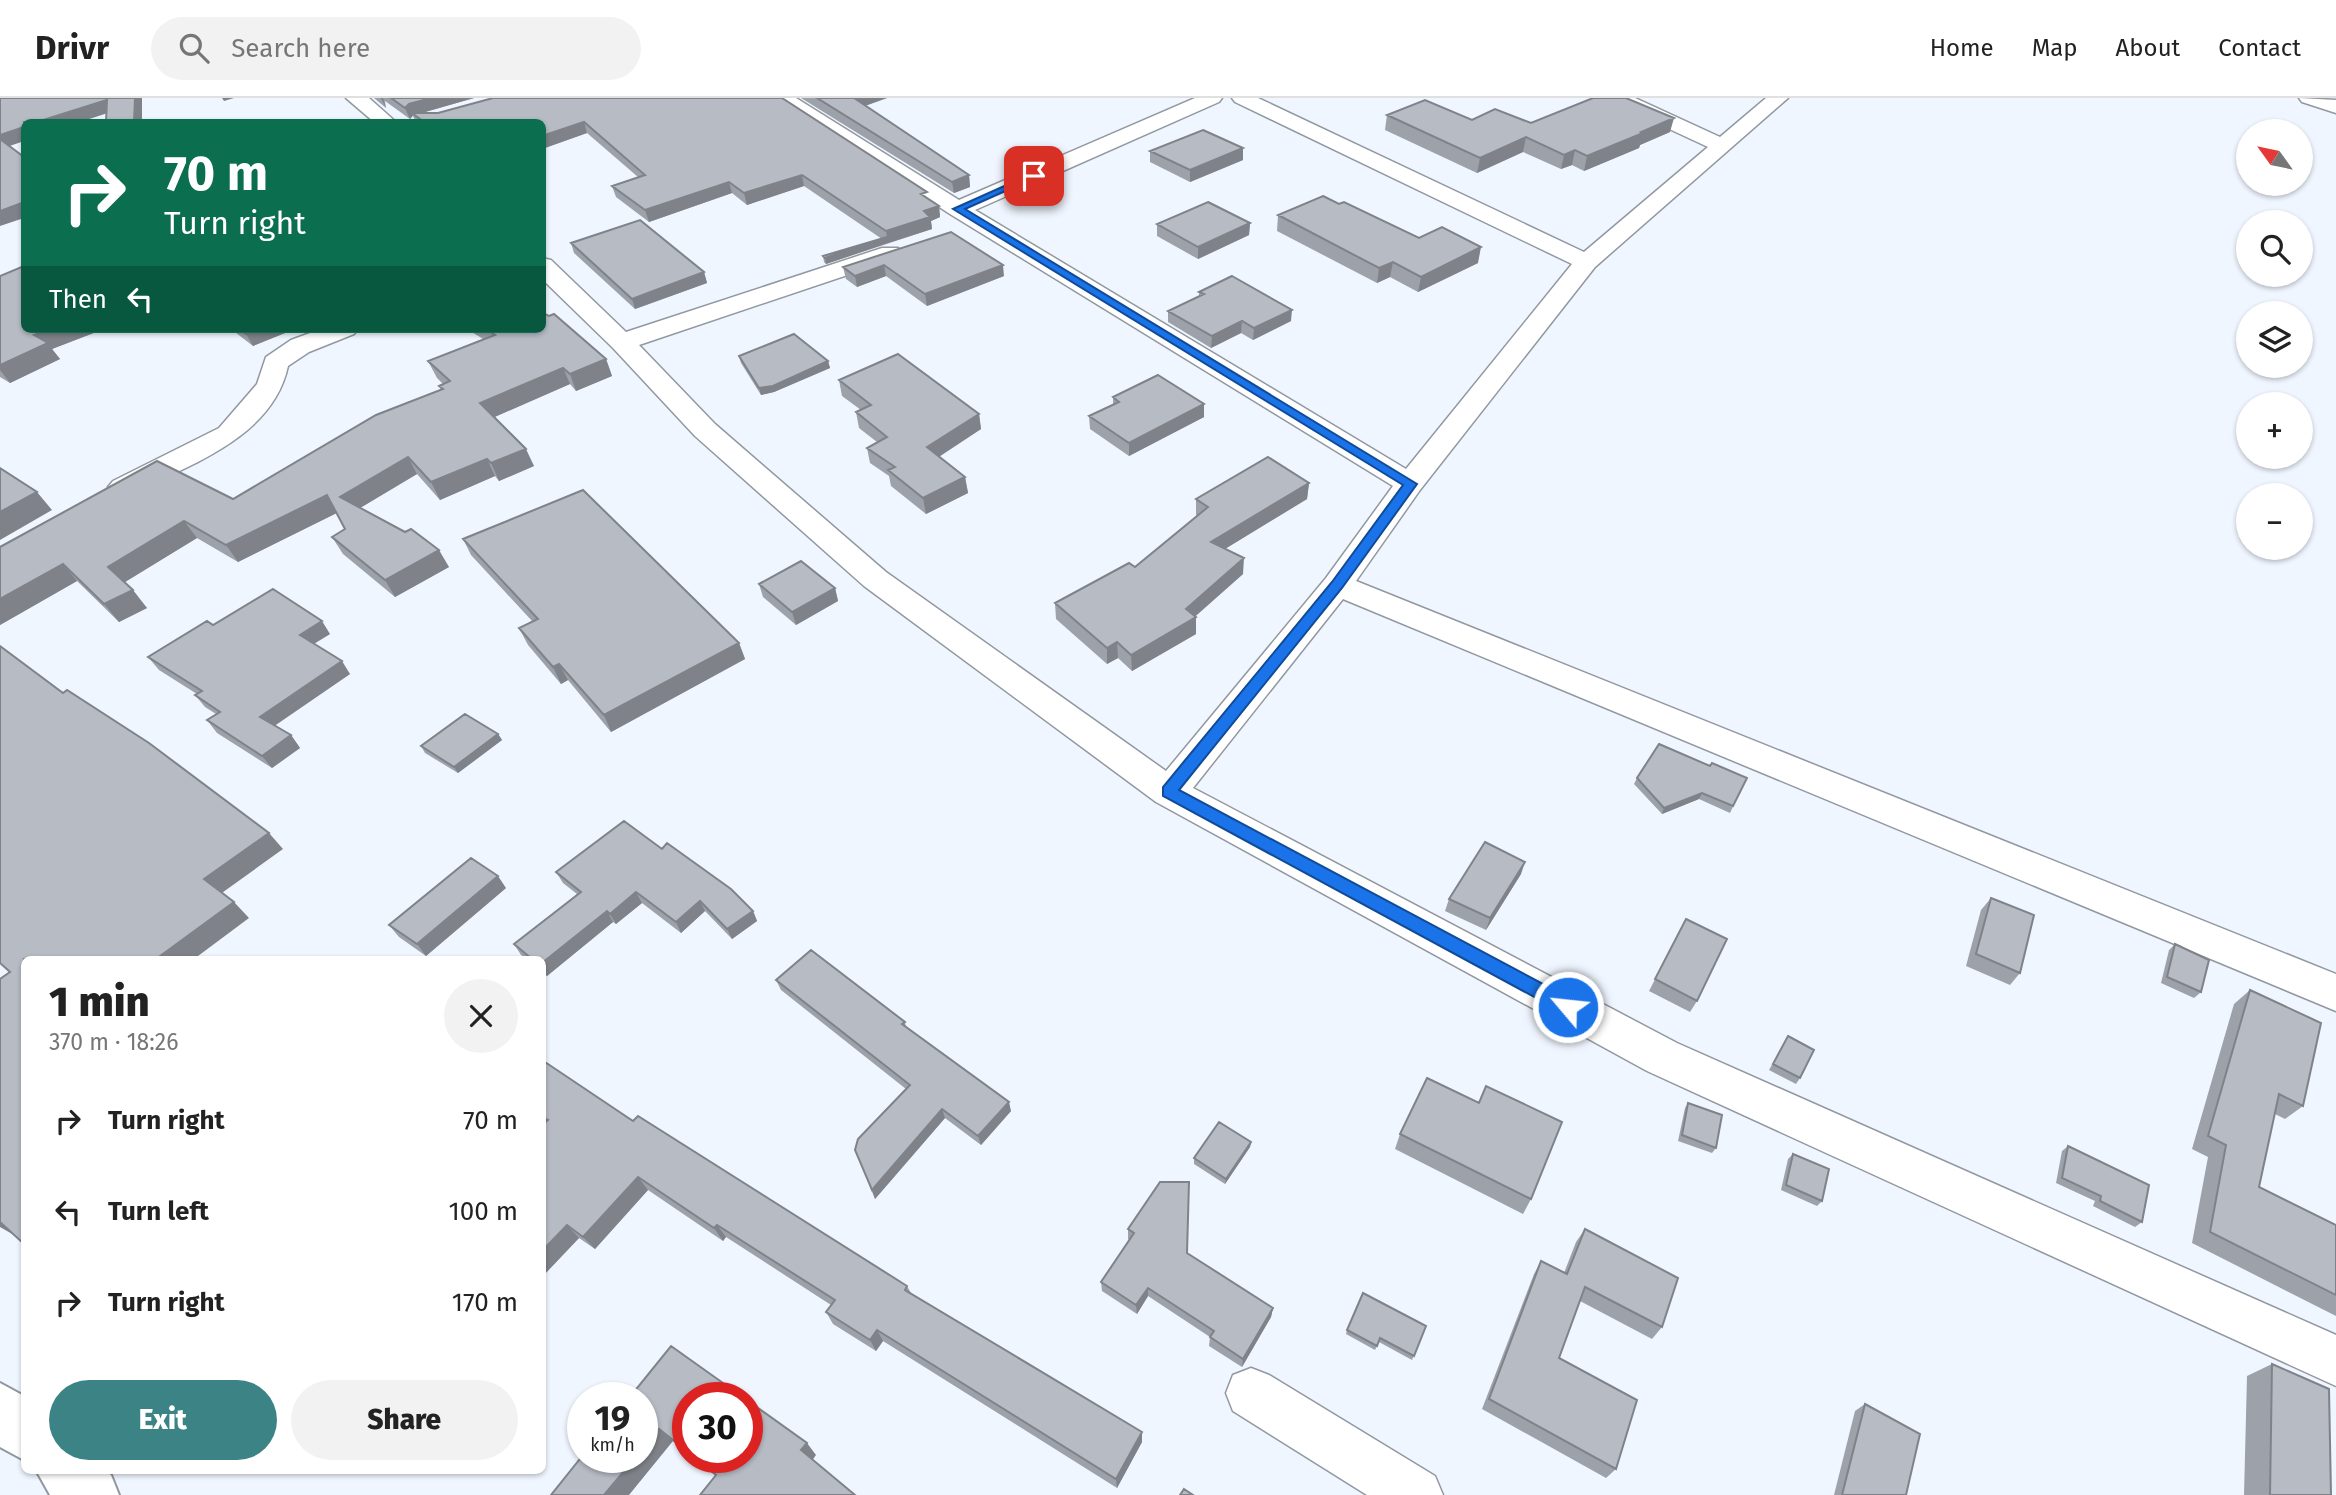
<!DOCTYPE html>
<html lang="en">
<head>
<meta charset="utf-8">
<style>
	:root { --surface:#fff; --page:#f2f2f2; --text:#222; --muted:#767676; --line:#e0e0e0; --accent:#3b8384 }
	body { margin:0; font-family:"Fira Sans",sans-serif; background:var(--page); color:var(--text); height:100vh; display:flex; flex-direction:column; font-size:26px; white-space:nowrap }
	* { box-sizing:border-box; margin:0 }
	p { font-size:23px; color:var(--muted) }
	.icon { flex:none; width:38px; height:38px; fill:none; stroke:currentColor; stroke-width:2; stroke-linecap:round; stroke-linejoin:round }
	.map { position:relative; flex:1; overflow:hidden }
	.drawer { position:absolute; left:21px; top:858px; width:525px; height:518px; display:flex; flex-direction:column; background:var(--surface); border-radius:10px; box-shadow:0 2px 5px #0004 }
	.drawer>* { flex:none }
	.guide { position:absolute; left:21px; top:21px; width:525px; height:214px; border-radius:10px; box-shadow:0 2px 5px #0004; background:#0b6e4f; color:#fff; overflow:hidden }
	.needle { width:46px; rotate:303deg }
	.tools { position:absolute; left:2236px; top:21px; display:grid; gap:14px }
	.tools a { display:grid; place-items:center; width:77px; height:77px; border-radius:50%; background:var(--surface); box-shadow:0 2px 5px #0004; font-size:35px }
	.speed { position:absolute; left:567px; top:1284px; display:flex; gap:14px; font-size:35px; font-weight:700; text-align:center }
	.speed>* { display:grid; place-content:center; width:91px; height:91px; border-radius:50%; background:var(--surface); box-shadow:0 2px 5px #0004; line-height:1 }
	.speed small { font-size:18px; font-weight:400 }
	.speed .limit { border:10px solid #d22; background:#fff; color:#111 }
	.pin { position:absolute; display:grid; place-items:center; width:60px; height:60px; color:#fff; margin:-30px; border-radius:14px; box-shadow:0 4px 10px #0006 }
	.me { position:absolute; width:77px; margin:-38px; rotate:298deg; stroke-linejoin:round; filter:drop-shadow(0 0 5px #0008) }
	.turn { display:flex; align-items:center; gap:24px; height:147px; padding:0 28px; font-size:32px }
	.turn .icon { width:91px; height:91px; stroke-width:2.5 }
	.turn b { display:block; font-size:49px; line-height:60px }
	.then { display:flex; align-items:center; height:66px; padding:0 28px; background:#0003; gap:14px; font-size:26px }
	.round { display:grid; place-items:center; flex:none; width:74px; height:74px; border-radius:37px; background:var(--page) }
	.headline { display:flex; align-items:center; justify-content:space-between; height:119px; padding:0 28px }
	h1 { font-size:42px; font-weight:800; line-height:52px }
	.action { display:flex; gap:14px; margin-top:auto; padding:14px 28px }
	.action a { flex:1; height:80px; border-radius:42px; background:var(--accent); color:#fff; font-size:28px; font-weight:800; line-height:80px; text-align:center }
	.action a+a { background:var(--page); color:var(--text) }
	ul { padding:0; list-style:none }
	li { display:flex; align-items:center; gap:21px; height:91px; padding:0 28px }
	li div { flex:1 }
	li b { display:block; font-size:26px }
	li em { font-style:normal }
	header { display:flex; align-items:center; gap:42px; box-sizing:border-box; height:98px; padding:0 35px; background:var(--surface); border-bottom:2px solid var(--line) }
	header strong { font-size:33px }
	nav { display:flex; gap:38px; margin-inline-start:auto; font-size:24px }
	.search { width:490px; height:63px; background:var(--page); display:flex; align-items:center; gap:18px; box-sizing:border-box; padding:0 24px; border-radius:38px; color:var(--muted); font-size:26px }
	.map>svg:first-child { display:block }
</style>
</head>
<body>
<header>
<strong>Drivr</strong>
<div class="search"><svg class="icon" aria-label="search" viewBox="0 0 24 24"><circle cx="10" cy="10" r="6"/><path d="M15 15l6 6"/></svg>Search here</div>
<nav><a>Home</a><a>Map</a><a>About</a><a>Contact</a></nav>
</header>
<div class="map">
<svg width="2336" height="1397" viewBox="0 0 2336 1397">
	<rect width="100%" height="100%" fill="#f0f6ff"/>
	<g fill="none" stroke-linecap="round" stroke-linejoin="round">
		<!-- street casing -->
		<g stroke="#9298a0" stroke-width="3">
			<path id="street" d="M346 0H369L396 24H374Z
				M772 0H796L959 102 1195 0H1222L1219 4 975 112 1406 371 1572 166 1235 4 1232 0H1258L1584 154 1708 49 1611 4 1608 0H1635L1720 39 1766 0H1788L1595 169 1420 392 1356 483 2336 876V913L1343 501 1193 690 1677 945 2336 1237V1288L1647 973 1156 704 864 488 695 338 613 250 542 181V160L551 162 626 234 882 150H898L902 155 898 160 639 247 715 326 886 474 1166 673 1326 480 1393 388 950 116Z
				M2299 0 2336 2V15L2302 4Z
				M321 231H358L354 236 309 254 288 268C273 339 191 366 133 395L123 398 113 395 108 389 113 383 219 330 257 286 266 259 291 242Z
				M1251 1270 1269 1277 1435 1378 1443 1397H1367L1233 1313 1226 1295 1233 1277Z"/>
		</g>
		<!-- highway casing -->
		<g stroke="#9298a0" stroke-width="4">
			<path id="highway" d="M0 1285 24 1298V1362L0 1349Z
				M36 1372H105L111 1377 119 1397H50Z"/>
		</g>
		<!-- street -->
		<use href="#street" fill="#fff" fill-rule="evenodd"/>
		<!-- highway -->
		<use href="#highway" fill="#fff" fill-rule="evenodd"/>
	</g>
	<!-- wall -->
	<path fill="#9da1a9" d="M374 0H474L421 15H438L493 0 928 101 939 108 940 119 931 123 932 131 826 166 824 164 823 158 882 141 804 88 747 107 732 95 649 124 616 99 612 88 638 79 587 35 542 51V24H416L413 18 410 21 385 3 386 10Z
		M801 0H887L865 8 969 77 970 89 954 95Z
		M1387 17 1531 25 1670 34 1640 47 1639 50 1584 73 1572 67 1561 71 1523 54 1477 75 1385 32Z
		M1243 50V62L1190 84 1150 64V53Z
		M1339 106 1419 140 1478 165 1418 194 1390 179 1377 185 1277 133 1278 117Z
		M1250 125 1249 137 1198 161 1157 138V126Z
		M951 134 1004 178 927 208 886 178 857 189 846 181 843 169Z
		M571 145 704 174 707 185 635 211 574 155Z
		M0 178 24 231H104L52 251 60 261 10 285 0 279Z
		M1199 194 1291 223 1253 242 1241 235 1211 250 1168 224V213L1199 199Z
		M231 231H289L290 233 253 248Z
		M467 231H542L606 261 612 278 576 293 570 286 494 319 534 368 499 383 495 378 440 402 417 376 360 410 449 469 395 499 343 456 332 439 345 431 336 415 238 464 197 440 124 484 147 510 119 524 77 483 0 527V449L233 401 441 292 439 288 443 286 437 280 428 263 483 241Z
		M739 258 828 263 830 270 774 294 761 297 741 265Z
		M839 282 979 316 981 331 939 359 965 379 968 395 926 416 891 388 889 378 870 365 867 350 877 344 859 330 856 314 861 312 842 298Z
		M1113 299 1204 306V319L1129 358 1090 331 1089 318 1113 307Z
		M1309 385 1307 401 1225 451 1243 476 1195 518 1196 536 1132 573 1118 560 1107 566 1056 521 1055 505 1135 469 1197 418 1196 417V401Z
		M463 441 739 545 745 561 611 634 568 582 561 586 528 547 519 530 533 524 471 457Z
		M759 486 835 490 838 503 796 527 763 499Z
		M213 527 330 536 314 546 350 576 275 627 291 637 300 650 272 670 217 635 207 622 216 616 205 609 195 597 197 596 159 572 148 559Z
		M498 636 502 642 458 675 425 655 421 648Z
		M1710 668 1747 680 1730 715 1699 701 1662 716 1634 686 1637 680Z
		M662 751 753 813 757 823 732 841 705 813 681 835 642 805 616 826 613 824 547 878 542 874V861H527L521 857 514 846 577 796 563 785 556 774Z
		M1521 776 1486 832 1445 813 1449 801Z
		M506 790 426 858 399 839 389 827Z
		M1991 800 2020 875 2010 887 1966 868 1981 812Z
		M1686 821 1697 903 1690 914 1649 893Z
		M2175 846 2201 894 2194 900 2161 885 2169 852Z
		M776 882 905 924 906 929 1011 1013 981 1047 945 1020 875 1101 855 1052 906 991 781 892Z
		M2250 892 2303 1008 2285 1021 2275 1016 2259 1089 2336 1127V1218L2192 1145 2208 1059 2192 1051 2234 906Z
		M1788 938 1800 980 1796 986 1769 972Z
		M542 962 633 1023 907 1188 911 1195 1142 1344 1117 1390 883 1243 876 1253 833 1226 826 1214 831 1207 726 1139 723 1143 648 1092 595 1151 579 1140 542 1179V1027L544 1026 542 1025Z
		M1688 1005 1716 1050 1712 1055 1678 1043 1685 1010Z
		M1400 1036 1531 1101 1523 1116 1395 1051Z
		M1251 1044 1250 1049 1225 1086 1194 1066V1060Z
		M2068 1048 2142 1124 2135 1129 2093 1108 2095 1103 2056 1085 2062 1053Z
		M1793 1056 1822 1103 1817 1108 1781 1092 1788 1061Z
		M1128 1131 1187 1156 1273 1210 1271 1219 1242 1269 1209 1248 1210 1239 1148 1198 1137 1216 1102 1193 1101 1184 1130 1142 1128 1141Z
		M1585 1131 1662 1229 1652 1241 1580 1203 1559 1260 1616 1371 1606 1380 1482 1311 1534 1176 1541 1163 1564 1175 1576 1144Z
		M1426 1228 1412 1262 1379 1244 1375 1252 1346 1236 1347 1232Z
		M2272 1266 2331 1397H2244L2247 1278Z
		M1865 1306 1906 1397H1834L1855 1313Z"/>
	<!-- shaded-wall -->
	<path fill="#7f8389" d="M135 0H142V24H134Z
		M222 0H234L224 3Z
		M381 0H383L386 10Z
		M431 0H474L415 17 412 15 413 17 410 21 405 10 409 6Z
		M854 0H887L856 11Z
		M107 2 114 13 80 24H37Z
		M1674 20 1670 34 1640 47 1639 50 1584 73 1587 58Z
		M584 24 587 35 542 51V38Z
		M24 29V43L4 50 0 44V37Z
		M1526 39 1523 54 1477 75 1480 60Z
		M1243 50V62L1190 84V72Z
		M1575 52 1572 67 1561 71 1564 57Z
		M802 77 804 88 747 107 744 95Z
		M969 77 970 89 954 95 952 84Z
		M729 84 732 95 649 124 645 112Z
		M22 105 24 109V120L0 128V113Z
		M939 108 940 119 931 123 932 131 888 145 886 133 924 113Z
		M1250 125 1249 137 1198 161V149Z
		M887 139 888 145 826 166 825 160Z
		M1481 149 1478 165 1418 194 1421 179Z
		M1393 164 1390 179 1377 185 1379 170Z
		M884 167 886 178 857 189 855 178Z
		M1003 167 1004 178 927 208 925 196Z
		M704 174 707 185 635 211 632 201Z
		M1292 212 1291 223 1253 242 1254 230Z
		M1242 223 1241 235 1211 250 1212 238Z
		M50 231H104L52 251 60 261 10 285 0 272V267L34 237Z
		M257 231H289L290 233 253 248 246 236Z
		M606 261 612 278 576 293 570 276Z
		M828 263 830 270 774 294 761 297 759 290Z
		M563 270 570 286 488 322 480 305Z
		M1204 306V319L1129 358V345Z
		M979 316 981 331 929 365 927 349Z
		M526 351 534 368 499 383 491 365Z
		M408 359 417 376 350 416 340 399Z
		M487 361 495 378 440 402 431 384Z
		M965 379 968 395 926 416 923 400Z
		M1309 385 1307 401 1210 460 1211 444Z
		M37 394 52 412 0 442V414Z
		M327 397 337 415 238 464 226 447Z
		M184 423 197 440 122 486 108 469Z
		M439 452 449 469 395 499 385 482Z
		M1244 460 1243 476 1189 524 1196 519V536L1132 573 1131 557Z
		M63 466 77 483 0 527V501Z
		M835 490 838 503 796 527 792 514Z
		M133 492 147 510 119 524 104 506Z
		M322 523 330 536 308 549 300 537Z
		M1117 544 1118 560 1107 566V550Z
		M739 545 745 561 611 634 604 617Z
		M342 563 350 576 270 631 260 619Z
		M559 566 568 582 561 586 553 569Z
		M498 636 502 642 458 675 454 669Z
		M291 637 300 650 272 670 262 658Z
		M1702 695 1699 701 1662 716 1664 710Z
		M269 735 283 751 219 797 204 781Z
		M1525 764 1521 776 1486 832 1490 820Z
		M498 778 506 790 426 858 417 846Z
		M636 794 642 805 616 826 610 816Z
		M700 803 705 813 681 835 676 824Z
		M234 804 249 820 194 861H156Z
		M607 813 613 824 547 878 542 872V865Z
		M753 813 757 823 732 841 727 831Z
		M1009 1004 1011 1013 981 1047 978 1038Z
		M942 1011 945 1020 875 1101 872 1092Z
		M1251 1044 1250 1049 1225 1086 1226 1081Z
		M638 1079 648 1092 595 1151 583 1139Z
		M0 1123 14 1137 0 1129Z
		M567 1127 579 1140 542 1179V1153Z
		M717 1127 726 1139 723 1143 714 1130Z
		M1148 1190V1198L1137 1216 1136 1207Z
		M1273 1210 1271 1219 1242 1269 1243 1261Z
		M877 1232 883 1243 876 1253 870 1242Z
		M659 1331 673 1343 629 1397H604L635 1360H642V1351Z
		M1142 1334V1344L1117 1390 1116 1381Z
		M807 1345 816 1357 811 1364 801 1352Z"/>
	<!-- building -->
	<path fill="#b6bbc4" stroke="#7f8389" stroke-width="2" d="M0 0H135L134 24H106L107 2 37 24H24V29L0 37Z
		M391 0H431L409 6 405 10Z
		M493 0H782L927 94 921 96 939 108 924 113 930 119 886 133 802 77 744 95 729 84 645 112 612 88 645 77 584 24 542 38V24H424L412 15H438Z
		M817 0H854L969 77 952 84Z
		M1593 0H1626L1674 20 1641 34 1643 35 1587 58 1575 52 1564 57 1526 39 1480 60 1387 17 1425 2 1472 22 1495 11 1531 25Z
		M1203 32 1243 50 1190 72 1150 53Z
		M0 41 24 59V107L22 105 0 113Z
		M1323 98 1339 106 1344 104 1419 140 1442 129 1481 149 1421 179 1393 164 1379 170 1278 117Z
		M1208 104 1250 125 1198 149 1157 126Z
		M640 122 704 174 632 201 571 145Z
		M951 134 1003 167 925 196 884 167 855 178 843 169Z
		M887 139 825 160 823 158Z
		M24 168V231H50L34 237 48 245 0 267V178Z
		M1232 178 1292 212 1254 230 1242 223 1212 238 1168 213 1204 196 1199 194Z
		M542 214 549 218 554 216 606 261 570 276 563 270 480 305 526 351 491 365 487 361 431 384 408 359 340 399 405 434 411 431 439 452 385 482 332 439 345 431 327 397 226 447 184 423 108 469 133 492 104 506 63 466 0 501V449L157 363 233 401 376 317 443 291 439 288 450 283 428 263 495 237 486 231H542Z
		M239 231H257L246 236Z
		M794 236 828 263 773 288 759 290 739 258Z
		M898 256 979 316 927 349 965 379 923 400 888 372 895 369 867 350 887 339 856 314 871 307 839 282Z
		M1158 277 1204 306 1129 345 1089 318 1119 304 1113 299Z
		M1268 359 1309 385 1211 444 1244 460 1186 511 1196 519 1131 557 1117 544 1107 550 1055 505 1129 465 1135 469 1208 409 1196 401Z
		M0 370 37 394 0 414Z
		M583 392 739 545 604 617 559 566 553 569 519 530 538 521 463 441Z
		M801 463 835 490 792 514 759 486Z
		M273 491 322 523 300 537 342 563 260 619 291 637 262 658 207 622 220 614 195 597 202 593 148 559 207 523 213 527Z
		M0 548 63 595 67 592 149 645 269 735 204 781 234 804 156 861H24V1146L0 1124V881L10 874 0 865Z
		M465 616 498 636 454 669 421 648Z
		M1659 646 1710 668 1712 665 1747 680 1733 708 1702 695 1664 710 1637 680Z
		M624 723 662 751 667 745 731 791 753 813 727 831 700 803 676 824 636 794 610 816 607 813 542 865V861H532L514 846 581 794 556 774Z
		M1485 744 1525 764 1490 820 1449 801Z
		M471 760 498 778 417 846 389 827Z
		M1991 800 2034 817 2020 875 1976 856Z
		M1686 821 1727 841 1697 903 1655 881Z
		M2175 846 2209 862 2201 894 2167 879Z
		M811 852 905 924 902 926 1009 1004 978 1038 942 1011 872 1092 855 1052 858 1041 910 987 776 882Z
		M2250 892 2321 925 2303 1008 2279 996 2259 1089 2336 1127V1197L2210 1134 2226 1047 2208 1038Z
		M1788 938 1814 952 1800 980 1773 966Z
		M542 962 633 1023 638 1018 907 1188 905 1192 1142 1334 1116 1381 877 1232 870 1242 826 1214 835 1202 717 1127 714 1130 638 1079 583 1139 567 1127 542 1153V1027L548 1022 542 1019Z
		M1427 980 1479 1005 1486 988 1562 1024 1531 1101 1400 1036Z
		M1688 1005 1722 1017 1716 1050 1682 1037Z
		M1219 1024 1251 1044 1226 1081 1194 1060Z
		M2068 1048 2149 1087 2142 1124 2100 1103 2101 1098 2062 1080Z
		M1793 1056 1829 1071 1822 1103 1786 1087Z
		M1160 1084H1189L1187 1155 1273 1210 1243 1261 1210 1239 1214 1233 1148 1190 1136 1207 1101 1184 1134 1135 1128 1131Z
		M1585 1131 1678 1180 1662 1229 1585 1189 1559 1260 1637 1302 1616 1371 1489 1301 1541 1163 1567 1176Z
		M1363 1195 1426 1228 1414 1258 1380 1240 1377 1248 1347 1232Z
		M671 1248 744 1300H688V1354L659 1331 642 1351V1300H629Z
		M2272 1266 2329 1291 2331 1397H2270Z
		M747 1302 807 1345 801 1352 855 1397H700L716 1377 695 1360H747Z
		M1865 1306 1920 1336 1906 1397H1842Z
		M583 1357V1360H635L604 1397H551Z
		M1184 1391 1193 1397H1180Z"/>
	<!-- route -->
	<path fill="#1a73e8" stroke="#114b97" stroke-width="2" d="M1031 76 1039 78 965 111 1417 386 1342 490 1179 692 1575 903 1577 909 1575 914H1562L1163 698V689L1332 484 1403 387 953 111Z"/>
</svg>
<div class="tools">
<a><svg class="needle" viewBox="-14 -14 28 28"><path d="M0-13l5 13h-10z" fill="#e53935"/><path d="M0 13l5-13h-10z" fill="#767676"/></svg></a>
<a><svg class="icon" aria-label="search" viewBox="0 0 24 24"><circle cx="10" cy="10" r="6"/><path d="M15 15l6 6"/></svg></a>
<a><svg class="icon" aria-label="layers" viewBox="0 0 24 24"><path d="M12 4l9 5-9 5-9-5zM3 14l9 5 9-5"/></svg></a>
<a>+</a>
<a>−</a>
</div>
<div class="speed"><div>19<small>km/h</small></div><div class="limit">30</div></div>
<div class="pin" style="left:1034px;top:78px;background:#d93025"><svg class="icon" aria-label="arrive" viewBox="0 0 24 24"><path d="M6 21V4h12l-3 4 3 4H6"/></svg></div>
<svg class="me" style="left:1568px;top:909px" viewBox="-20 -20 40 40"><circle r="17" fill="#1a73e8" stroke="#fff" stroke-width="3"/><path d="M0-11L8 9 0 5-8 9z" fill="#fff"/></svg>
<div class="guide">
<div class="turn"><svg class="icon" aria-label="right" viewBox="0 0 24 24"><path d="M7 20v-9h11M14 6l5 5-5 5"/></svg><div><b>70 m</b>Turn right</div></div>
<div class="then">Then<svg class="icon" aria-label="left" viewBox="0 0 24 24"><path d="M17 20v-9H6M10 6l-5 5 5 5"/></svg></div>
</div>
<section class="drawer">
<div class="headline"><div><h1>1 min</h1><p>370 m · 18:26</p></div><a class="round"><svg class="icon" aria-label="close" viewBox="0 0 24 24"><path d="M6 6l12 12M18 6L6 18"/></svg></a></div>
<ul>
<li><svg class="icon" aria-label="right" viewBox="0 0 24 24"><path d="M7 20v-9h11M14 6l5 5-5 5"/></svg><div><b>Turn right</b></div><em>70 m</em></li>
<li><svg class="icon" aria-label="left" viewBox="0 0 24 24"><path d="M17 20v-9H6M10 6l-5 5 5 5"/></svg><div><b>Turn left</b></div><em>100 m</em></li>
<li><svg class="icon" aria-label="right" viewBox="0 0 24 24"><path d="M7 20v-9h11M14 6l5 5-5 5"/></svg><div><b>Turn right</b></div><em>170 m</em></li>
</ul>
<div class="action"><a>Exit</a><a>Share</a></div>
</section>
</div>
</body>
</html>
